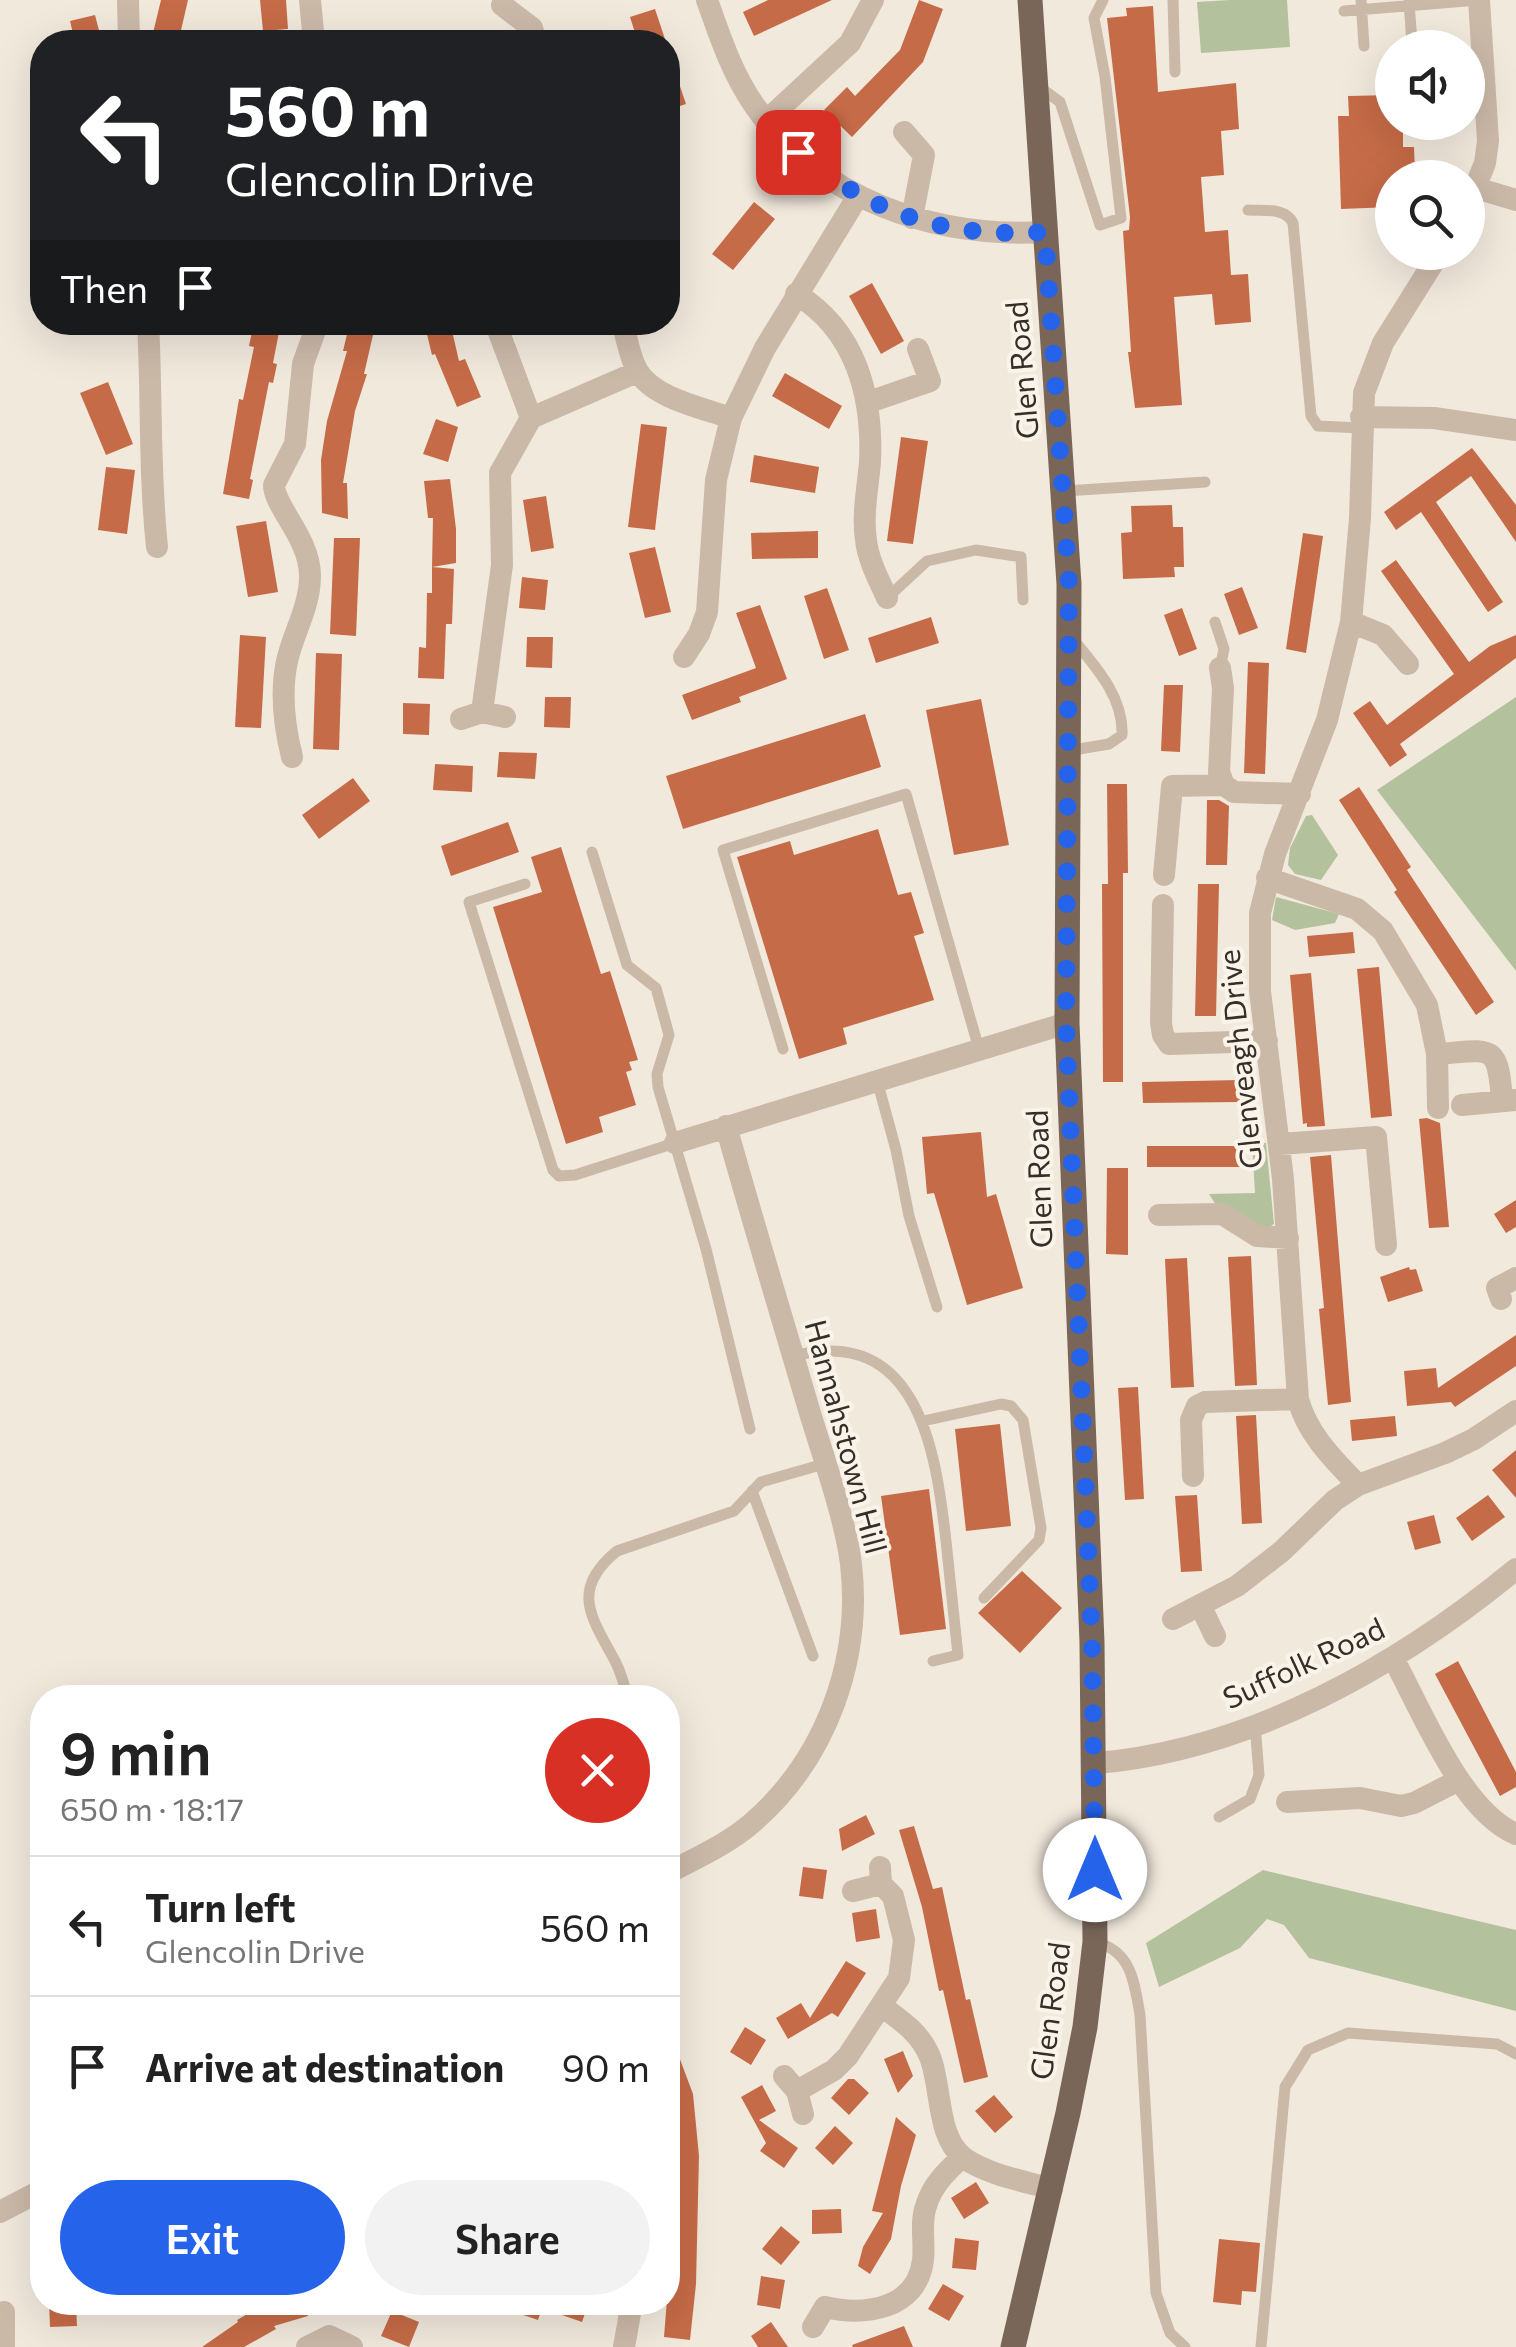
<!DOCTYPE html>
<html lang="en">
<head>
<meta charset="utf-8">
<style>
	:root { --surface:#fff; --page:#f2f2f2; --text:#222; --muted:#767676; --line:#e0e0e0; --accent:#2563eb }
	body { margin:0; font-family:Commissioner,sans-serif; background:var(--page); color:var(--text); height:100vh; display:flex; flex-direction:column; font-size:38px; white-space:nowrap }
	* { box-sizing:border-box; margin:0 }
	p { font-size:32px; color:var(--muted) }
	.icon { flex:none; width:55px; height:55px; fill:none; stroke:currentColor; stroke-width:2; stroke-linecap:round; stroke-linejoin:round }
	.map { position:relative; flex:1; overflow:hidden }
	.drawer { position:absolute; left:30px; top:1685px; width:650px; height:630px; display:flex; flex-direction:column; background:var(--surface); border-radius:40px; box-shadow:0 10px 40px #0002 }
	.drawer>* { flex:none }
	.guide { position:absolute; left:30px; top:30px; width:650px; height:305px; border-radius:40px; box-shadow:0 10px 40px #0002; background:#202124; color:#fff; overflow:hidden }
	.fabs { position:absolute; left:1375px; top:30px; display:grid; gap:20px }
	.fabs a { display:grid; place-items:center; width:110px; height:110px; border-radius:50%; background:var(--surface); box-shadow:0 10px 40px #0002; font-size:50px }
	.pin { position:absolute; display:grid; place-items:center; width:85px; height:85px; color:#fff; margin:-42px; border-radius:20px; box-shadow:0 5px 15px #0006 }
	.me { position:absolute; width:110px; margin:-55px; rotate:0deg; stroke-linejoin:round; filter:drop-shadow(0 0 8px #0008) }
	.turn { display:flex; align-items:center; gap:35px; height:210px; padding:0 30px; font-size:45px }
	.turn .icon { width:130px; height:130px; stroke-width:2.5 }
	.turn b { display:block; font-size:70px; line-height:85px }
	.then { display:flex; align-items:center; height:95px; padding:0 30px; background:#0003; gap:20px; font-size:38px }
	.round { display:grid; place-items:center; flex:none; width:105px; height:105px; border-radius:52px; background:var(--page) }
	.headline { display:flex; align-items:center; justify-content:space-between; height:170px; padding:0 30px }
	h1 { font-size:60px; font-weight:600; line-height:75px }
	.action { display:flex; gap:20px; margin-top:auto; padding:20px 30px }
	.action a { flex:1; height:115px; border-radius:60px; background:var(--accent); color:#fff; font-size:40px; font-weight:600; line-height:115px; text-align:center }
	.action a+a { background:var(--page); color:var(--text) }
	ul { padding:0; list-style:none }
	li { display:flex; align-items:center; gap:30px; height:140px; padding:0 30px; border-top:2px solid var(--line) }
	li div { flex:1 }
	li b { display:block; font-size:38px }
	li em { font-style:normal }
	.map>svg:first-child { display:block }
</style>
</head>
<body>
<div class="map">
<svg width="1516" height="2347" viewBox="0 0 1516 2347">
	<rect width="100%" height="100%" fill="#f2e9dd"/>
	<!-- green -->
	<path fill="#b3c29c" d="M1230 0H1287L1290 47 1201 53 1197 2Z
		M1516 697V971L1377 790Z
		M1312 815 1338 855 1321 880 1295 874 1288 865 1290 848 1306 816Z
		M1276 897 1339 914 1335 923 1295 930 1272 920Z
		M1266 1143 1274 1224 1264 1230 1216 1205 1209 1194 1255 1193 1252 1144Z
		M1263 1870 1516 1930V2011L1309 1958 1284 1925 1267 1919 1240 1948 1159 1987 1146 1943Z"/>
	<!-- building -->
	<path fill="#c66b47" d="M161 0H188L179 39 153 33Z
		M260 0H286L288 29 263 31Z
		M768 0H832L754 36 743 12Z
		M919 0 943 9 923 62 852 137 824 110 847 87 855 96 900 50Z
		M1153 6 1158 92 1236 83 1239 129 1221 131 1224 175 1201 177 1205 232 1228 230 1231 275 1248 274 1251 322 1215 325 1212 294 1174 297 1182 405 1135 408 1128 352H1131L1123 231 1129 230 1130 217 1107 18 1127 16 1126 8Z
		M655 9 666 42H638L630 17Z
		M95 15 102 42H75L70 21Z
		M670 57 686 104 668 110V58Z
		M1392 95V122H1403V147H1414L1415 173H1406V178H1392V207L1341 209 1338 116H1349L1348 96Z
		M754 202 775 219 733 270 712 254Z
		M872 283 904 341 881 354 849 296Z
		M350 322H376L364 374H367L355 411 343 483H347L348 519 322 513 321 460 327 421 347 351H343Z
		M424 322H450L459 361 465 359 481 397 457 407 435 354 432 355Z
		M253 327 279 332 273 363 277 364 273 383 269 382 250 479 253 480 249 499 223 494 239 399 243 400 254 347 249 346Z
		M785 373 842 406 829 429 772 396Z
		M108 382 133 444 106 455 80 393Z
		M436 419 458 427 448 462 423 454Z
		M641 424 667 427 655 530 628 527Z
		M901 437 928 441 913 544 887 541Z
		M1472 448 1516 505V542L1471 476 1436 502 1503 602 1488 612 1421 512 1396 530 1384 512Z
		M754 455 819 467 815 493 750 482Z
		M106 467 135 470 127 534 98 530Z
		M450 479 456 529V563L432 567 433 518H428L424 481Z
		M546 496 554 548 531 552 523 500Z
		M1172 505 1173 527H1183L1184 567H1174L1175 577 1123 579 1121 533 1132 532 1131 506Z
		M266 521 278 592 248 597 236 526Z
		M818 531V558L752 559 751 533Z
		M1303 533 1323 536 1306 653 1286 649Z
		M334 538H360L356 636 330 634Z
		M655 547 671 612 645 618 629 553Z
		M1396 560 1469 662 1490 646 1516 635V658L1400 744 1407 755 1390 767 1353 713 1370 701 1387 725 1454 674 1381 571Z
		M432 567 454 569 452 624H446L444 679 418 678 419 647 426 648 427 593H432Z
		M522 577 548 580 545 610 519 608Z
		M1242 587 1258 628 1239 635 1224 594Z
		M827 588 849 650 824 659 804 596Z
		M760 605 787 679 739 697 741 702 692 720 682 695 756 668 736 613Z
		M1182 608 1197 649 1179 656 1164 615Z
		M931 617 939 643 876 663 868 638Z
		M240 635 266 637 261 728 235 727Z
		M527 637H553L552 668 526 667Z
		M316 653 342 654 339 750 313 749Z
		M1248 662 1269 663 1265 774 1244 773Z
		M1164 685H1183L1180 752 1161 751Z
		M545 697H571L570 728 544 727Z
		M981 699 1009 845 954 855 926 710Z
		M403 703 430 704 429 735 403 734Z
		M865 714 881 767 683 829 666 776Z
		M499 752 537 753 535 779 497 777Z
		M435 764 473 766 472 792 433 790Z
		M353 778 370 801 319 839 302 815Z
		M1107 784H1127L1128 873H1123V1082H1103L1102 884H1108Z
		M1359 787 1411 867 1407 870 1494 1002 1476 1015 1394 892 1397 890 1339 800Z
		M1207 800H1219L1229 806 1227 865H1206Z
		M508 822 519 852 451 876 441 846Z
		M878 829 898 895 911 892 924 933 914 936 934 1000 843 1028 847 1044 799 1059 737 857 790 841 794 855Z
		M561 847 601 974 610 971 638 1060 629 1062 632 1070 626 1072 636 1105 599 1117 603 1132 566 1144 493 907 542 892 531 857Z
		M1198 884H1219L1216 1016H1195Z
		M1353 932 1355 953 1309 957 1307 936Z
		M1379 967 1392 1116 1371 1118 1357 969Z
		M1311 973 1325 1126 1307 1127V1123L1303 1124 1290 975Z
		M1240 1080V1102L1143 1103 1142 1082Z
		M1427 1118 1440 1123 1449 1227 1429 1228 1419 1119Z
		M981 1132 987 1197 996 1194 1023 1288 967 1305 934 1193 927 1194 922 1137Z
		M1147 1146H1245V1167H1147Z
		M1331 1155 1351 1402 1328 1405 1319 1309 1324 1308 1310 1157Z
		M1107 1168H1128V1255L1106 1254Z
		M1516 1200V1227L1506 1233 1494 1214Z
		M1251 1256 1257 1385 1235 1386 1228 1257Z
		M1187 1258 1194 1387 1171 1388 1165 1259Z
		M1409 1267 1410 1270 1416 1269 1423 1291 1388 1302 1380 1277Z
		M1516 1335V1366L1455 1407 1451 1402 1407 1406 1404 1371 1436 1368 1438 1388Z
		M1138 1387 1144 1499 1125 1500 1118 1388Z
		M1256 1415 1262 1523 1242 1524 1236 1416Z
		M1395 1416 1397 1436 1352 1441 1350 1420Z
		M1000 1424 1011 1526 966 1531 955 1429Z
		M1516 1450V1498L1492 1470Z
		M929 1489 946 1629 900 1635 881 1496Z
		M1197 1495 1202 1571 1181 1572 1175 1496Z
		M1488 1495 1505 1517 1472 1541 1456 1518Z
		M1434 1515 1441 1543 1415 1550 1407 1522Z
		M1022 1571 1062 1608 1020 1653 978 1613Z
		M1458 1661 1516 1772V1787L1500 1796 1435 1674Z
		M866 1815 875 1834 842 1851 839 1829Z
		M914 1826 933 1889 942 1887 966 2000 970 1999 988 2077 964 2083 943 1990 939 1991 922 1907 899 1830Z
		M803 1867 827 1870 823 1899 799 1896Z
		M876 1909 880 1938 856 1942 852 1913Z
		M846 1961 866 1973 838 2017 832 2013 788 2039 776 2018 801 2003 810 2018Z
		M745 2027 766 2040 751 2065 730 2052Z
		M669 2030 693 2094 699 2156 696 2284 690 2340 664 2337 673 2224V2148L668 2095Z
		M903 2051 913 2076 898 2093 884 2059Z
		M848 2079H854L869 2093 849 2115 831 2098Z
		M762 2085 776 2111 759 2120 798 2148 784 2168 760 2151 766 2143 741 2097Z
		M994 2095 1013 2117 995 2133 975 2111Z
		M896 2117 916 2135 901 2186 891 2239 870 2274 858 2266 863 2247 883 2213 872 2211Z
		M835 2126 853 2143 833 2165 815 2148Z
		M976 2182 989 2203 964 2219 951 2198Z
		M841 2209 842 2233 812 2234V2210Z
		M781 2226 800 2242 781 2265 762 2249Z
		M955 2238 979 2241 976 2270 952 2268Z
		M1219 2239 1260 2243 1256 2292 1242 2291 1241 2305 1213 2302Z
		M761 2276 785 2280 780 2309 757 2305Z
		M943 2284 964 2296 949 2321 928 2309Z
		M49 2302H76L77 2326 50 2327Z
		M268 2302H304L308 2316 274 2326 276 2329 244 2347H202L238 2322 237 2320Z
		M495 2302H589L582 2322 542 2308 538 2320 494 2305Z
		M392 2311 419 2322 409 2347 381 2336Z
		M771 2322 788 2347H758L751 2336Z
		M904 2326 913 2347H853L852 2345Z"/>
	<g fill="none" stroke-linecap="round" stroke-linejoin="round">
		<!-- lane -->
		<path stroke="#cbb9a8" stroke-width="11" d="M1173 0 1175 72
			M1361 0 1364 46
			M1409 2 1412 43
			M1344 11 1479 0
			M1038 86 1060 102 1100 225 1121 218 1105 77 1094 18 1103 0
			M1248 210C1264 211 1285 207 1293 223L1311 416 1318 426 1361 428
			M1065 491 1205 482
			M887 598 927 561 976 550 1021 557 1023 600
			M1215 622 1224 649 1220 668
			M1067 751 1109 744 1122 735C1124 697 1095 666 1072 638
			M592 852 627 965 656 988 669 1035 657 1074 658 1087 706 1249 750 1429
			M525 884 469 902 553 1170 559 1176 575 1175 675 1143
			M783 1049 723 850 906 794 979 1049
			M877 1080 896 1150 909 1216 937 1307
			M793 1356C918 1324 936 1451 946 1541 950 1579 954 1617 958 1655L933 1661
			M923 1421 1001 1404 1011 1406 1023 1420 1041 1528 1039 1540 984 1598
			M752 1491 813 1656
			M628 1698C624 1685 621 1672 615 1661 592 1618 569 1590 617 1551L734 1511 761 1482 824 1464
			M1219 1817 1250 1799 1259 1775 1255 1724
			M1095 1942C1132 1951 1134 1982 1140 2015L1156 2293 1170 2333 1185 2347
			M1261 2347 1285 2087 1308 2050 1348 2033 1497 2044 1516 2054"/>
		<!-- street -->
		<path stroke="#cbb9a8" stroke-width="22" d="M128 0 129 42
			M310 0 314 42
			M707 0C720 37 732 73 754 105 819 200 934 238 1045 232
			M502 5 532 28 536 42
			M766 121 850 43 873 0
			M904 132 924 155 912 218
			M1476 188 1516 200
			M1468 205 1485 163 1488 141 1479 0
			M796 294C856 330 873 396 870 462 868 487 862 515 866 540 868 560 879 580 887 598
			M148 322C152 398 149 472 157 547
			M495 322 531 418
			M622 322C627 337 629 356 637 370 652 398 703 408 731 418
			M869 402 930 381 918 349
			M1361 417 1434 418 1516 430
			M1351 622 1383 635 1408 664
			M684 657 699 634 707 612 716 480 731 418 765 348 858 196
			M1220 668 1223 688 1219 772 1224 785 1234 792 1300 794
			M482 712 502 565 500 473 531 418 637 372
			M461 719 482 712 505 717
			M292 757C284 725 280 689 288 657 295 630 310 605 310 576 310 538 274 507 274 485L295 444 303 364 318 322
			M1164 875 1172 786 1224 785
			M1267 878 1357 909 1383 931 1427 1005 1437 1054 1438 1108
			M1163 905 1161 1023 1163 1035 1169 1044 1267 1041
			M1437 1054C1492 1050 1498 1042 1502 1101
			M1462 1105 1516 1100
			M675 1143 1067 1023
			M1280 1144 1376 1137 1386 1245
			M1159 1215 1222 1214 1257 1236 1288 1238
			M1501 1299 1497 1288 1516 1278
			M1193 1476 1191 1420 1197 1406 1205 1402 1298 1399
			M1358 1485C1334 1460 1307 1434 1298 1399L1283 1179 1260 991V913L1275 854 1327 720 1351 622 1360 518 1364 393 1383 343 1440 252
			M1200 1605 1215 1636
			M1173 1619 1237 1586 1281 1552 1335 1500 1358 1485 1445 1453 1474 1439 1516 1411
			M1393 1658C1421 1709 1461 1811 1516 1834
			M1096 1763C1251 1750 1398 1666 1516 1569
			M1287 1802 1360 1798 1401 1806 1414 1803 1459 1780
			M668 1873C696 1858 728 1844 752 1823 826 1759 862 1660 851 1564 845 1516 821 1451 807 1403 780 1311 752 1219 726 1126
			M853 1891 881 1884
			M883 2007C902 2021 921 2034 930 2057 942 2087 936 2137 964 2158 988 2175 1024 2181 1052 2189
			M784 2076 797 2091 803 2114
			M797 2091 834 2070 848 2056 899 1978 904 1940 893 1896 881 1884 880 1867
			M0 2212 42 2190
			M813 2327 825 2307C864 2316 917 2310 923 2260 925 2243 920 2222 926 2206 932 2185 947 2171 962 2157
			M4 2347V2312
			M307 2347 329 2336 352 2347
			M624 2347 632 2302"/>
		<!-- primary -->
		<path stroke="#796659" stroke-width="25" d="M1013 2347 1068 2113 1085 2027 1095 1942 1092 1642 1067 1023 1069 584 1030 0"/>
	</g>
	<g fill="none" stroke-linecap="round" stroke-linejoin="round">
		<!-- route -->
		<path stroke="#2563eb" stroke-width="18" stroke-dasharray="0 32.4" d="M798 152C874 215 945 238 1045 232L1069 584 1066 1023 1092 1642 1095 1870"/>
	</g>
	<g text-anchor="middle" stroke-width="8" stroke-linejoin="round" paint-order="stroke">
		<!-- street labels -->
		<g font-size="30" fill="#372e28" stroke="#faf3e9">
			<text transform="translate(1023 370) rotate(-95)" y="10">Glen Road</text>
			<text transform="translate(1241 1059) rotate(-96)" y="10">Glenveagh Drive</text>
			<text transform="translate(1040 1179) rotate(-92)" y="10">Glen Road</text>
			<text transform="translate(845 1437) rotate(75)" y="10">Hannahstown Hill</text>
			<text transform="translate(1304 1664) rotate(-25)" y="10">Suffolk Road</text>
			<text transform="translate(1051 2011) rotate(-82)" y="10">Glen Road</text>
		</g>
	</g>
</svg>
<div class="fabs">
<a><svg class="icon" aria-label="sound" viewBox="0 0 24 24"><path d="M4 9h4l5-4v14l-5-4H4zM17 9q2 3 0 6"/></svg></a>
<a><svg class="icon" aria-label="search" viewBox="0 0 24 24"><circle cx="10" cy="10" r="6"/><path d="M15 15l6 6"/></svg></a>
</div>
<div class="pin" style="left:798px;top:152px;background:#d93025"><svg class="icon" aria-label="arrive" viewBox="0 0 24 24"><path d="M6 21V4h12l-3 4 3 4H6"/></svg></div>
<svg class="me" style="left:1095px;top:1870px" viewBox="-20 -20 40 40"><circle r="19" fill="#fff"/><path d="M0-13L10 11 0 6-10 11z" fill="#2563eb"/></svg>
<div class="guide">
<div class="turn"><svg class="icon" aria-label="left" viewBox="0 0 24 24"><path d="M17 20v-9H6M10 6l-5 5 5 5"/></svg><div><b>560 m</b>Glencolin Drive</div></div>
<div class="then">Then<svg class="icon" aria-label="arrive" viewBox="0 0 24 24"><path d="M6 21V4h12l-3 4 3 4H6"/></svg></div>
</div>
<section class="drawer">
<div class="headline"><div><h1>9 min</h1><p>650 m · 18:17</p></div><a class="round" style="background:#d93025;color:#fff"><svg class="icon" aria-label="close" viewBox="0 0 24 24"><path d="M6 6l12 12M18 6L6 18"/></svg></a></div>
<ul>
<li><svg class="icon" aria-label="left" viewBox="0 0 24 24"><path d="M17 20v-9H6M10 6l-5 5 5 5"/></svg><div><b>Turn left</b><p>Glencolin Drive</p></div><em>560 m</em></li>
<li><svg class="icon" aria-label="arrive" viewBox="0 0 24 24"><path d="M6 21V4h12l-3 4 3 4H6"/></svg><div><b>Arrive at destination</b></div><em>90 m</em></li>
</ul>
<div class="action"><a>Exit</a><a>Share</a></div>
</section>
</div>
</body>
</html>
